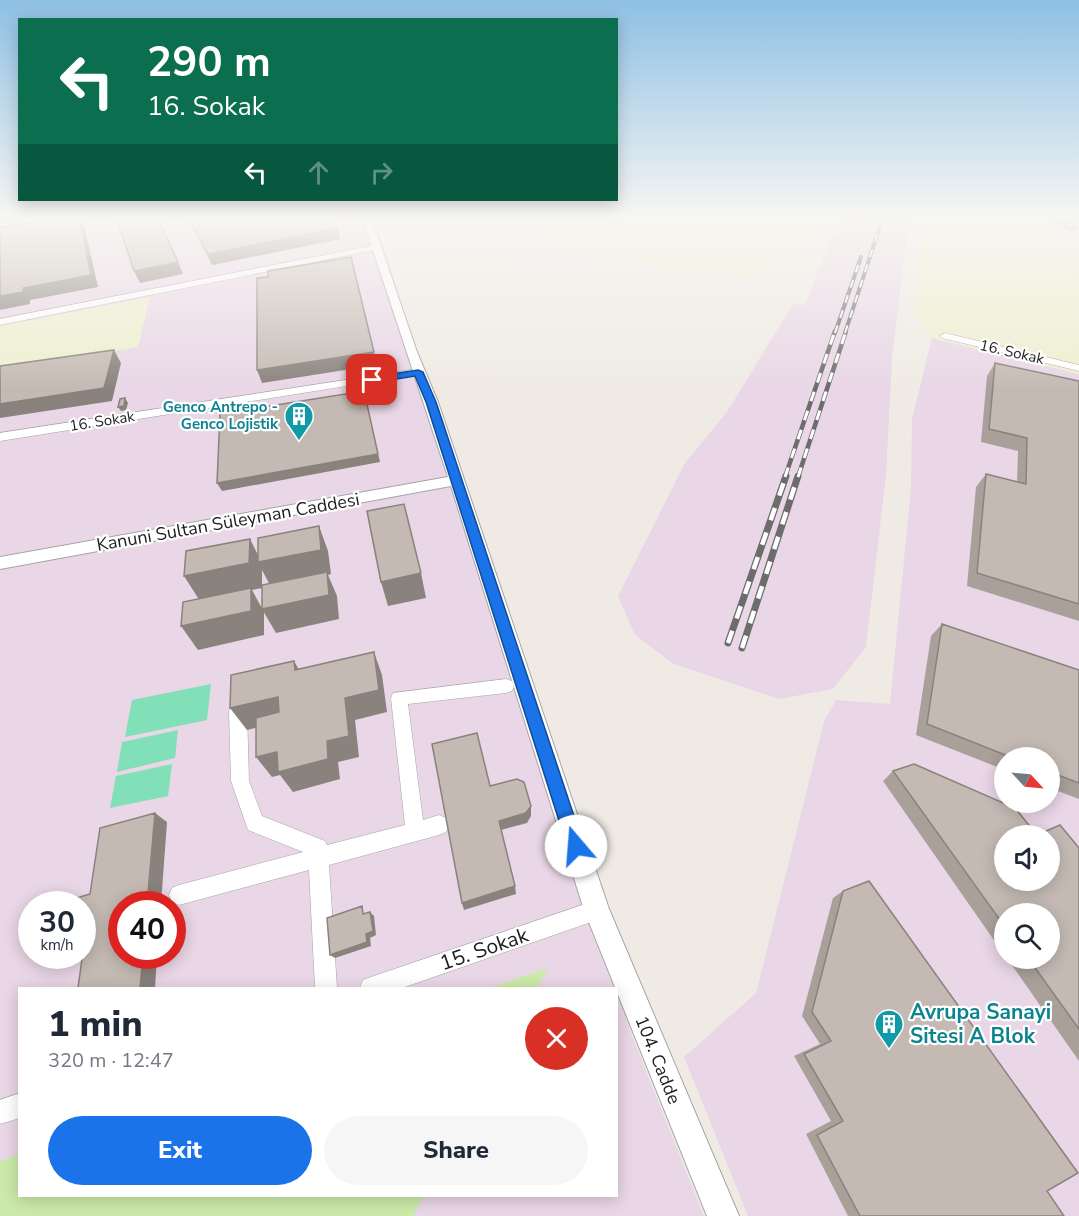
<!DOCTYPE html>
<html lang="en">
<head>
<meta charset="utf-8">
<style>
	:root { --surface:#fff; --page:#f6f6f7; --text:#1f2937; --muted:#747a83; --accent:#1a73e8 }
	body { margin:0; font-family:"Nunito Sans",sans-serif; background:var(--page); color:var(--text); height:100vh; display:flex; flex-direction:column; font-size:22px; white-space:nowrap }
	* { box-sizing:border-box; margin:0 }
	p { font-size:20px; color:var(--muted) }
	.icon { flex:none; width:33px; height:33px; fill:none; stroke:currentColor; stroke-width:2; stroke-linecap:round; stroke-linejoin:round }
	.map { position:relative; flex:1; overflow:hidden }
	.side { position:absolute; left:18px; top:987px; width:600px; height:210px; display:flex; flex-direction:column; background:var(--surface); border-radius:0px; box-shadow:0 3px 15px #0003 }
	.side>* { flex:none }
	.banner { position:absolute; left:18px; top:18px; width:600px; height:183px; border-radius:0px; box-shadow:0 3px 15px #0003; background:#0b6e4f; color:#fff; overflow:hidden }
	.needle { width:39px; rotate:116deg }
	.controls { position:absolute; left:994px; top:747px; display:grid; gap:12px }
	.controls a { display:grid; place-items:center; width:66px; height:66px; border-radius:50%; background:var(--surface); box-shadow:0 3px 15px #0003; font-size:30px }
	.speed { position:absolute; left:18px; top:891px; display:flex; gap:12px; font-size:30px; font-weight:700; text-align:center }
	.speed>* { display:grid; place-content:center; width:78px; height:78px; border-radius:50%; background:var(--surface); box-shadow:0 3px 15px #0003; line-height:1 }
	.speed small { font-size:15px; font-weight:400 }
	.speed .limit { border:9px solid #d22; background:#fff; color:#111 }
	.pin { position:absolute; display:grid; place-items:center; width:51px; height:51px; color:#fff; margin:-26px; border-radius:12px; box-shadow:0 3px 9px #0006 }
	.me { position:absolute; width:66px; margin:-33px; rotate:342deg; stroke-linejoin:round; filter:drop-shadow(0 0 4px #0008) }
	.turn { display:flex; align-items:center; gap:21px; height:126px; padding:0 30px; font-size:27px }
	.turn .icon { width:78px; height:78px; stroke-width:2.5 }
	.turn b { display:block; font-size:42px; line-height:51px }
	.lanes { display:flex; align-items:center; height:57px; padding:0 30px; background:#0003; justify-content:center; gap:30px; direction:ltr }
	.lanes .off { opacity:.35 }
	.round { display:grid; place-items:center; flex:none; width:63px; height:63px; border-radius:32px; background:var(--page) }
	.summary { display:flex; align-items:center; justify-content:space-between; height:102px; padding:0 30px }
	h1 { font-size:36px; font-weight:800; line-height:45px }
	.button { display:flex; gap:12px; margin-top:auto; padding:12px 30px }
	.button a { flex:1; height:69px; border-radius:36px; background:var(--accent); color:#fff; font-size:24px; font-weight:800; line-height:69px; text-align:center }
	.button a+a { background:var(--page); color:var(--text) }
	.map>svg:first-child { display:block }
</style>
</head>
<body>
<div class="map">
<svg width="1079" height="1216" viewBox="0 0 1079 1216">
	<rect width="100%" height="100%" fill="#efebe4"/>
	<!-- industrial -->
	<path fill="#e9d6e6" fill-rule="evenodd" d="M0 220H375L631 1033 704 1216H0ZM32 904H82V956H32ZM122 904H172V956H122ZM20 988H616V1196H20Z
		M847 220H909L892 357 886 475 866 647 833 689 779 699 674 664 635 635 618 596 685 463 727 412 793 304 805 305 829 243Z
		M932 338 1079 374V1216H748L684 1057 756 993 824 721 836 700 890 704 911 488 912 419ZM1005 758H1050V802H1005ZM1005 836H1050V880H1005ZM1005 914H1050V958H1005Z"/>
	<!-- farmland -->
	<path fill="#eeefcf" d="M378 220H830L795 257 745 277 660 266 626 259 620 262 496 224 449 221 383 231Z
		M1031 220 1062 238 1079 235V374L932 338 915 313 920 234Z
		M150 297 138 347 0 372V326Z"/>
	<!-- grass -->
	<path fill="#cceaa9" d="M548 968 537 988H489Z
		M19 1154 20 1196H424L413 1216H0V1161Z"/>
	<!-- pitch -->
	<path fill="#81e0b7" d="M211 684 207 720 125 737 132 700Z
		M178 730 175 758 117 772 122 742Z
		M172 764 168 796 110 808 116 776Z"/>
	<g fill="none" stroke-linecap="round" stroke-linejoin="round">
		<!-- minor casing -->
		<g stroke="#a5a5a5" stroke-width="1">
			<path id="minor" d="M23 220H41L0 228V224Z
				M1060 220H1070L1079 224V229Z
				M376 245 380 247 379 249 0 325V319Z
				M945 333 1079 365V371L942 338 940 336Z
				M418 369 423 372 422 374 0 441V433Z
				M506 679 512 681 514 686 512 691 506 693 408 704 423 820 439 815 446 818 449 825 446 832 439 835 329 865 337 988H315L309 870 179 905 172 902 169 895 172 888 179 885 303 852 248 830 231 781 229 711 232 706 238 704 244 706 247 711 249 781 262 816 325 841 327 845 405 825 391 698 393 693Z
				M597 900 604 903 607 910 604 917 597 920 402 988H360L363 980 371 977Z
				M20 1093V1118L0 1124V1100Z"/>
		</g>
		<!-- tertiary casing -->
		<g stroke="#a5a5a5" stroke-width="2">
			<path id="tertiary" d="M363 220H372L417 352 438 402 609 909 739 1216H707L584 910 451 486 0 569V557L448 477Z"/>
		</g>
		<!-- minor -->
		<use href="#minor" fill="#fff" fill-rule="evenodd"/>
		<!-- tertiary -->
		<use href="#tertiary" fill="#fff" fill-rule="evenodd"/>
		<!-- rail-far2 casing -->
		<g stroke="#6c6c6c" stroke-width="4">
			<path id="rail-far2" d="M835 333 861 257
				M845 333 882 220"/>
		</g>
		<!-- rail-far1 casing -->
		<g stroke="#6c6c6c" stroke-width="4.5">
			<path id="rail-far1" d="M785 477 835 331
				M798 477 846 331"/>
		</g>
		<!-- rail casing -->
		<g stroke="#6c6c6c" stroke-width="7">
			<path id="rail" d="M728 643 786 476
				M742 648 798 476"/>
		</g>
		<!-- rail-far2 -->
		<use href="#rail-far2" stroke="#fff" stroke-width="2" stroke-dasharray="8" stroke-linecap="butt"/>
		<!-- rail-far1 -->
		<use href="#rail-far1" stroke="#fff" stroke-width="3" stroke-dasharray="10" stroke-linecap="butt"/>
		<!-- rail -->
		<use href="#rail" stroke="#fff" stroke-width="4.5" stroke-dasharray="13" stroke-linecap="butt"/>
	</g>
	<!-- wall -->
	<path fill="#a9a09a" d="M188 220H331L338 228 340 239 212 265Z
		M1053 220H1064L1078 227 1076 231H1070L1052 222Z
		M995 363 1079 381V621L967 586 976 487 986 474 1017 482 1018 451 981 442 987 376Z
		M942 624 1079 670V799L1050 788V758H1005V770L916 735 931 636Z
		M893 771 1037 835 1079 848V1061L1007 958H1050L1005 914V956L883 781Z
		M843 891 1064 1216H848L806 1134 831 1121 794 1056 820 1044 802 1016 833 898Z"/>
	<!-- shaded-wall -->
	<path fill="#89827d" d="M80 220H82L84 225 98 287 30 300V304L0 310V296Z
		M338 228 340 239 212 265 208 254Z
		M178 262 183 274 140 283 134 271Z
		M114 350 121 363 112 401 0 418V404Z
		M374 352 377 365 262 383 257 370Z
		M364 391 380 462 222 491 217 483Z
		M125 398 128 403 126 410 121 411 118 407Z
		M319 526 328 551 331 574 328 575 337 596 339 619 276 633 262 609 271 587 262 570V588L252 590 264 612V635L198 650 181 626 200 601 184 576 250 539 261 561Z
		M421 573 426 598 388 606 381 582Z
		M374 652 382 675 387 712 355 720 359 757 338 762 340 779 293 792 280 775 272 777 256 757 327 741 345 698Z
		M294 661 307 684 295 670Z
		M278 697 292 719 247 730 230 708Z
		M531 806V816L527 823 501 830 499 821Z
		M155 813 167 822 161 904H147Z
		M515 886 516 894 464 910 462 903Z
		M370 912 374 916 376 935 370 938 371 946 335 958 330 955 366 934Z
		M85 937 101 943 82 949V938Z
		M143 956H157L155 988H140Z"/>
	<!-- building -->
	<path fill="#c4bab3" stroke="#89827d" stroke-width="1.5" fill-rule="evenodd" d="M42 220H80L91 275 23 288V292L0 296V227Z
		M117 220H159L178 262 134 271Z
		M190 220H331L338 228 208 254Z
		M1057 220H1064L1078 227 1072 228Z
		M351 257 374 352 257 370V278L268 277V271Z
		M114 350 104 388 0 404V366Z
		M995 363 1079 381V604L977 573 986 474 1026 484 1027 438 989 429Z
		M364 391 378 454 217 483 220 414Z
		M125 398 124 406 118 407 120 399Z
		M404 504 421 573 381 582 367 511Z
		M319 526 321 550 258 562V538Z
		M250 539 249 563 184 576 186 551Z
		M327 572 329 595 262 609V585Z
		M251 588V611L181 626 183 602Z
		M942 624 1079 670V783L1050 772V758H1013L927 724Z
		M374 652 379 690 345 698 349 736 327 741 328 759 278 772 277 752 256 757V718L279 712 278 697 230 708 231 675 294 661 295 670Z
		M477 733 490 786 517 779 524 782 531 806 526 813 499 821 515 886 462 903 432 744Z
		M914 764 1015 808 1037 835 1060 825 1079 848V1029L1028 958H1050V914H1005V927L893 771ZM1005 836H1050V880H1005Z
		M155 813 147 904H122V956H143L140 988H78L85 937 82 938V904H57L90 894 100 828Z
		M869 881 1078 1173 1047 1191 1064 1216H860L817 1135 843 1121 804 1054 831 1041 812 1012 843 891Z
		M362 906 363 914 370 912 373 931 366 934 367 942 330 955 327 918Z"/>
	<!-- sky -->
	<linearGradient id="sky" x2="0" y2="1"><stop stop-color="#8dc0e4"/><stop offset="0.56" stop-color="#f8f6f3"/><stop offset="1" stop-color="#f8f6f3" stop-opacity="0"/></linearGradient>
	<rect width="1079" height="390" fill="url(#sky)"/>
	<!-- route -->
	<path fill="#1a73e8" stroke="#114b97" stroke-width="1.5" d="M418 370 423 372 436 402 584 846 582 852 576 855 569 852 567 846 426 402 415 376 372 383 367 380 372 377Z"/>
	<!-- icons -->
	<defs>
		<g id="building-pin" transform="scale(1.5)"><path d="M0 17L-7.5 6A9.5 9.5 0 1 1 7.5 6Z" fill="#0f9aa8" stroke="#fff"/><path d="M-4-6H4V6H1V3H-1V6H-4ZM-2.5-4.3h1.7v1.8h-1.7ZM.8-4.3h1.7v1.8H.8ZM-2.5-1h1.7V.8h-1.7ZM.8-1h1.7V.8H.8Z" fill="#fff"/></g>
	</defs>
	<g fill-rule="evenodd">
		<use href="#building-pin" x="299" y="416"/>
		<use href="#building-pin" x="889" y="1024"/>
	</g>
	<g text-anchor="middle" stroke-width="4.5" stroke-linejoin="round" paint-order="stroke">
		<!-- far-street labels -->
		<g font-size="15" fill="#1e1e1e" stroke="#fff">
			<text transform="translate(1012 352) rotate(13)" y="5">16. Sokak</text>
			<text transform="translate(102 421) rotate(-9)" y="5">16. Sokak</text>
		</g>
		<!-- far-culture labels -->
		<g font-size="15" font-weight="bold" fill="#0d838f" stroke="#fff" text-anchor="end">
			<text x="278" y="412">Genco Antrepo -<tspan x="278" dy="17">Genco Lojistik</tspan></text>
		</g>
		<!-- street labels -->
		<g font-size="18" fill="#1e1e1e" stroke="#fff">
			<text transform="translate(228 522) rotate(-10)" y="6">Kanuni Sultan Süleyman Caddesi</text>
			<text transform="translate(658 1060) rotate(68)" y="6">104. Cadde</text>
		</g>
		<!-- near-street labels -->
		<g font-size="21" fill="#1e1e1e" stroke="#fff">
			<text transform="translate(484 949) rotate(-19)" y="7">15. Sokak</text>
		</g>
		<!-- near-culture labels -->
		<g font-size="21" font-weight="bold" fill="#0d838f" stroke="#fff" text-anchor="start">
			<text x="910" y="1019">Avrupa Sanayi<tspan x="910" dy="24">Sitesi A Blok</tspan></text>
		</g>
	</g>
</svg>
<div class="controls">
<a><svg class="needle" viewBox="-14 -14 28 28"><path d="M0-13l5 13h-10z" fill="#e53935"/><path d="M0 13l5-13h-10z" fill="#747a83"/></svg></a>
<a><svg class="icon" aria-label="sound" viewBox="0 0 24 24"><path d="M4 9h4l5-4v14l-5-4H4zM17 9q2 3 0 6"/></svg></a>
<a><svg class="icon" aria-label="search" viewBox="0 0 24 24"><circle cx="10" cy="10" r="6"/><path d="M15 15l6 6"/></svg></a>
</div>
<div class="speed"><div>30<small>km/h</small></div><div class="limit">40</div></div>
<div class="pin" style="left:372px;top:380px;background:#d93025"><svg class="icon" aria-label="arrive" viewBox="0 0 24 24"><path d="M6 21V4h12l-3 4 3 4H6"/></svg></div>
<svg class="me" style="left:576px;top:846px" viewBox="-20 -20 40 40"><circle r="19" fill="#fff"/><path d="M0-13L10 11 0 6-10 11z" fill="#1a73e8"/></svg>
<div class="banner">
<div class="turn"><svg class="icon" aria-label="left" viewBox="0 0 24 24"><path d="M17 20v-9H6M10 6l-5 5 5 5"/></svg><div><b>290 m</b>16. Sokak</div></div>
<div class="lanes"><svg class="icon" aria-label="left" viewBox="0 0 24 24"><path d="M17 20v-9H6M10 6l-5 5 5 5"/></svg><svg class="icon off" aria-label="ahead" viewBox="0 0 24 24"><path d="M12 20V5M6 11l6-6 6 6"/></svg><svg class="icon off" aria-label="right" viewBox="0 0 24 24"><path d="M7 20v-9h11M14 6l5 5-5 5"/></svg></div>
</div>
<section class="side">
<div class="summary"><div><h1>1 min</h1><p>320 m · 12:47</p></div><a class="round" style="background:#d93025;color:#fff"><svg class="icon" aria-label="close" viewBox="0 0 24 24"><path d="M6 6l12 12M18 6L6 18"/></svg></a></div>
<div class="button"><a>Exit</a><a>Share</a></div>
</section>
</div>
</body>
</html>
